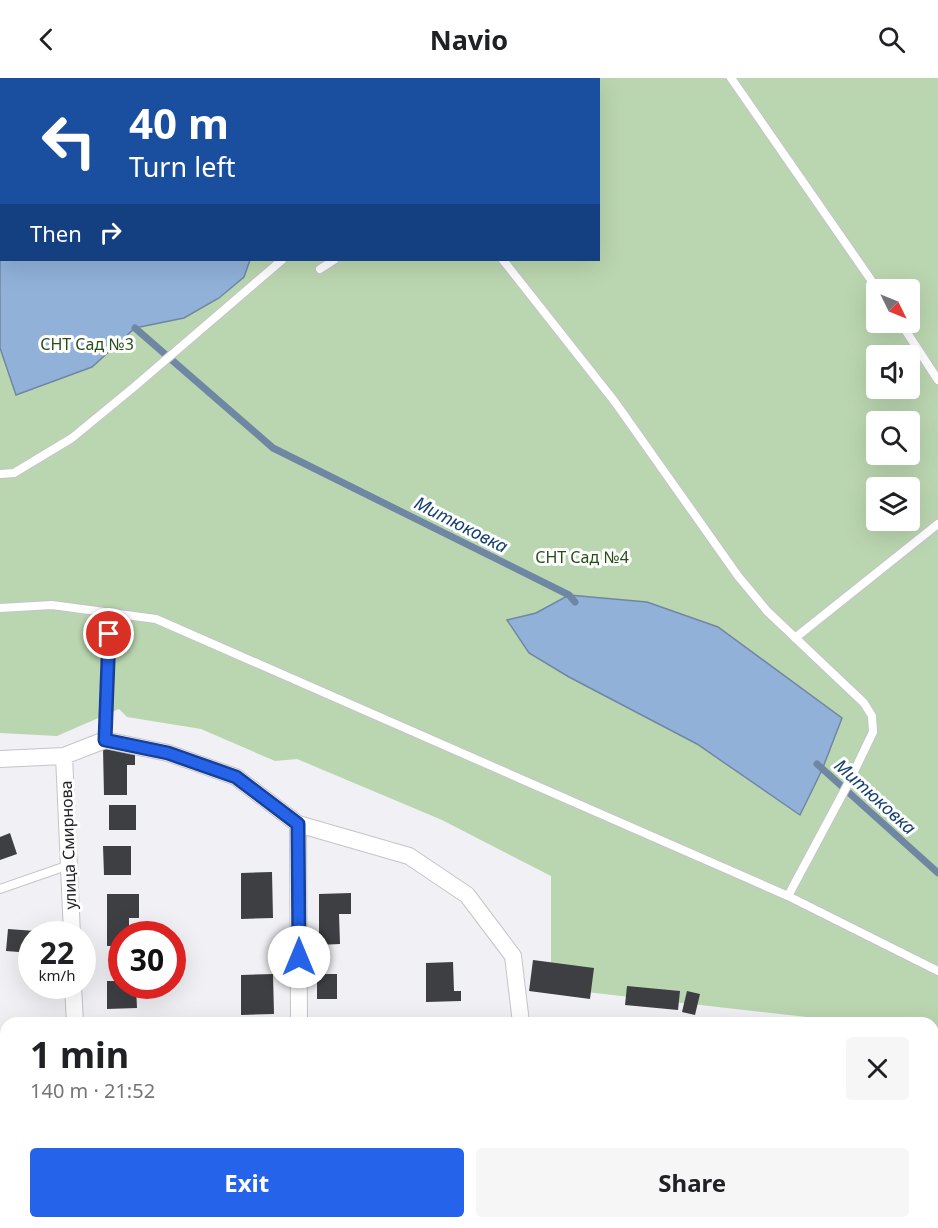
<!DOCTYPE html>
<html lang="en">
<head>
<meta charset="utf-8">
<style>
	:root { --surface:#fff; --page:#f6f6f6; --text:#202124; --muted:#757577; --accent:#2563eb }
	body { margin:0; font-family:"Noto Sans",sans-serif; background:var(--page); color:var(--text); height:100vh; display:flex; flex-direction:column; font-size:22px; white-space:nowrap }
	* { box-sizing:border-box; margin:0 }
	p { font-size:20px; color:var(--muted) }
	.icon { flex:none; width:33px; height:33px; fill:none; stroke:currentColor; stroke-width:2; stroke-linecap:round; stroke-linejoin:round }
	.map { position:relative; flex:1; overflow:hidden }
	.side { position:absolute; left:0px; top:939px; width:939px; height:212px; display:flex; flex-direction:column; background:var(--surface); border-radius:18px 18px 0 0; box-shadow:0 6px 24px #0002 }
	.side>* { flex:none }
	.top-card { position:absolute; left:0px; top:0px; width:600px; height:183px; box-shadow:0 6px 24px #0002; background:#1a4fa0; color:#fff; overflow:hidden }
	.needle { width:39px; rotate:133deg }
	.tools { position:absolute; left:866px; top:201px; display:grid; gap:12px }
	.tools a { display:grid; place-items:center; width:54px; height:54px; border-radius:6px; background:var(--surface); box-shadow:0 6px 24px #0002; font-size:30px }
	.speed { position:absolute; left:18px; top:843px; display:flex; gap:12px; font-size:30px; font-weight:700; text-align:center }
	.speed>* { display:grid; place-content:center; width:78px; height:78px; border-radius:50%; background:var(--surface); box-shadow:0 6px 24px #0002; line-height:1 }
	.speed small { font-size:15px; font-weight:400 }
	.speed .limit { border:9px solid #d22; background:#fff; color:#111 }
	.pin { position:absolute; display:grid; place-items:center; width:51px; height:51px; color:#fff; margin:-26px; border:3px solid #fff; border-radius:50%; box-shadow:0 2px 6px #0007 }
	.me { position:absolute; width:66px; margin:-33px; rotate:0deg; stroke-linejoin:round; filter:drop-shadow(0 0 4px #0008) }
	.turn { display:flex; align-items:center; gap:21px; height:126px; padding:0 30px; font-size:27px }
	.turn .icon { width:78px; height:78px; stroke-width:2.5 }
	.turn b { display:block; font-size:42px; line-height:51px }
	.then { display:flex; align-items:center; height:57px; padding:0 30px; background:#0003; gap:12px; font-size:22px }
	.round { display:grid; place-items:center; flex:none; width:63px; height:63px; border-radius:6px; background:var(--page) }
	.overview { display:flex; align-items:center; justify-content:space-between; height:102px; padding:0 30px }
	h1 { font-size:36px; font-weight:700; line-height:45px }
	.cta { display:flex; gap:12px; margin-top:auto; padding:12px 30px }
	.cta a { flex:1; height:69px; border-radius:6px; background:var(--accent); color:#fff; font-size:24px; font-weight:700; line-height:69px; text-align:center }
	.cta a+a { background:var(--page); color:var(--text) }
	header { display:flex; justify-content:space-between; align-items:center; height:78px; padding:0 30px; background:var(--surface); font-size:27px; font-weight:700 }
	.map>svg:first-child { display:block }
</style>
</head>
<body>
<header><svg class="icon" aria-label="back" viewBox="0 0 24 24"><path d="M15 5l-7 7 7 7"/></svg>Navio<svg class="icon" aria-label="search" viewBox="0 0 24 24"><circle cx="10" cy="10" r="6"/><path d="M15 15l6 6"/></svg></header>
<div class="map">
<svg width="938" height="1150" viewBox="0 0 938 1150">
	<rect width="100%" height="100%" fill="#f0f0f5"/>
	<!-- green -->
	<path fill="#bad6b0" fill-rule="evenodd" d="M0 0H938V953L933 952V945H860L551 910V798L442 742 297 681 275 683 201 651 127 639 119 631 57 658 0 655ZM2 2H598V182H2ZM876 212H909V244H876ZM876 278H909V310H876ZM876 344H909V376H876ZM876 410H909V442H876Z"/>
	<!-- water -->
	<path fill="#91b1d9" stroke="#7087a4" stroke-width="1.5" d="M36 0H127L126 2 36 1Z
		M0 76H1L2 182H250L244 199 219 220 184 240 135 250 92 289 16 317 0 270Z
		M569 517 647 524 718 549 842 640 822 692 800 737 697 666 569 599 529 575 507 542 536 535Z"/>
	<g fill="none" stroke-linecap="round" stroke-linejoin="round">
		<!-- stream -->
		<path stroke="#7087a4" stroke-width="7" d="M135 250 273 370 569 517 575 524
			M817 686 938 795"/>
	</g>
	<!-- building -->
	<path fill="#3e3f43" d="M103 670H135V687H127V717H104Z
		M109 727H136V752H109Z
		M10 755 17 776 0 782V759Z
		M103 768H131V797H104Z
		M272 794 273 840 241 841V795Z
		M351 815V836H339L340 866 319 867V816Z
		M107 816H139V840H129V856H122V868H107Z
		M8 851 49 854V856H32V875L6 873Z
		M533 882 594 890 590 921 529 913Z
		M453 884 454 913H461V923L426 924V885Z
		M273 896 274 936 241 937V897Z
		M317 896H337V921H317Z
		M107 903H122V908H136L137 930 107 931Z
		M627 908 680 913 678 932 625 927Z
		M687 913 700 916 695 937 682 934Z
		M0 1082H6V1125H0Z
		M933 1114H937L938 1150H893L892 1144H933Z
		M110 1144H145V1150H110Z
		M460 1144H490V1150H460Z
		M550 1144H580V1150H550Z
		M611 1144H664V1150H611Z
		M676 1144H728V1150H676Z
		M775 1144H798V1150H776Z
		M821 1144H849V1150H821Z"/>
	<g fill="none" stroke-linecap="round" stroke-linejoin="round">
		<!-- lane casing -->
		<g stroke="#c4c4ca" stroke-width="10">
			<path id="lane" d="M10 0 11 2
				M209 0V2
				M486 0 487 2
				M731 0 878 212
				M530 2 532 0
				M573 2 575 0
				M503 182 615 324 738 498 767 533 864 625 872 638 873 654 849 704 788 818
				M320 191 334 182
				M900 244 938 302
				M0 396 14 395 72 360 134 309 282 182
				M0 530 52 527 156 541 788 818 938 893
				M795 560 938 446
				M105 662 110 535
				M0 811 69 787"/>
		</g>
		<!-- street casing -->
		<g stroke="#c4c4ca" stroke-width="18">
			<path id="street" d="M64 678 72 856
				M0 681 64 678 105 662 168 675 236 699 298 746 409 778 467 817 513 878 521 945
				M298 746 299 945
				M73 908 75 945
				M933 982H938
				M81 1144V1150
				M300 1144V1150
				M522 1144V1150"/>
		</g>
		<!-- lane -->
		<use href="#lane" stroke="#fff" stroke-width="8"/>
		<!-- street -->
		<use href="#street" stroke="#fff" stroke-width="16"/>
	</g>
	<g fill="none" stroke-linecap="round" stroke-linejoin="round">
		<!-- route casing -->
		<g stroke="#184099" stroke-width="15">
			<path id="route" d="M109 556 105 662 168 675 236 699 298 746 299 879"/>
		</g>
		<!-- route -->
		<use href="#route" stroke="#2563eb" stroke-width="10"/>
	</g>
	<g text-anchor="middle" stroke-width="6" stroke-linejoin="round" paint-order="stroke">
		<!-- park labels -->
		<g font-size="16" fill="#274e15" stroke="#fefeff">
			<text x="87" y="272">СНТ Сад №3</text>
			<text x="582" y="485">СНТ Сад №4</text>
		</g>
		<!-- street labels -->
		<g font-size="16" fill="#242527" stroke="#fefeff">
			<text transform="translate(68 767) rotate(-92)" y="6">улица Смирнова</text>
		</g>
		<!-- water labels -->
		<g font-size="18" font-style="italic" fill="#144071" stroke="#fefeff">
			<text transform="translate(461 447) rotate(27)" y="6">Митюковка</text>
			<text transform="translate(875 719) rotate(42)" y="6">Митюковка</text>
		</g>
	</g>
</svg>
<div class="tools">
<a><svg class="needle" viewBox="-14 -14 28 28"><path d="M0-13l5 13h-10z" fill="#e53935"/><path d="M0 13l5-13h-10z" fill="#757577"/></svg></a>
<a><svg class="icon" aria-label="sound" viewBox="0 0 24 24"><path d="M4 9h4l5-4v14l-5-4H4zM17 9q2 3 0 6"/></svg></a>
<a><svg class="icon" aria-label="search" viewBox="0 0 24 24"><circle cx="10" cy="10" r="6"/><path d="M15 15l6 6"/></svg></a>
<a><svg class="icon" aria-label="layers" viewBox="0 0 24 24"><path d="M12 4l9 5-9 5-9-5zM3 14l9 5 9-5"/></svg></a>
</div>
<div class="speed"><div>22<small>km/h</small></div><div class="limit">30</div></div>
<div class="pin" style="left:109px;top:556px;background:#d93025"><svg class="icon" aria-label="arrive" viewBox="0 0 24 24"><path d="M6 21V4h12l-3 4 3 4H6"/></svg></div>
<svg class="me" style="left:299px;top:879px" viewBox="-20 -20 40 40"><circle r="19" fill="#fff"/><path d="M0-13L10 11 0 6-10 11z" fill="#2563eb"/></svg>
<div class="top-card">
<div class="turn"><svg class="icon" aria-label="left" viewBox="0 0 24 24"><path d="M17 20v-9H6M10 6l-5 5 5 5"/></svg><div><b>40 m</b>Turn left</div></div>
<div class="then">Then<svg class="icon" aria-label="right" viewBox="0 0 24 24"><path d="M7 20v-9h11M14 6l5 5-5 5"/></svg></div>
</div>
<section class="side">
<div class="overview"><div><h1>1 min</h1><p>140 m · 21:52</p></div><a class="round"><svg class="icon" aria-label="close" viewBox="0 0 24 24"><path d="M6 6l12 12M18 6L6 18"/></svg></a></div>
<div class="cta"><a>Exit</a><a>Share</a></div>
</section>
</div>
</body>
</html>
